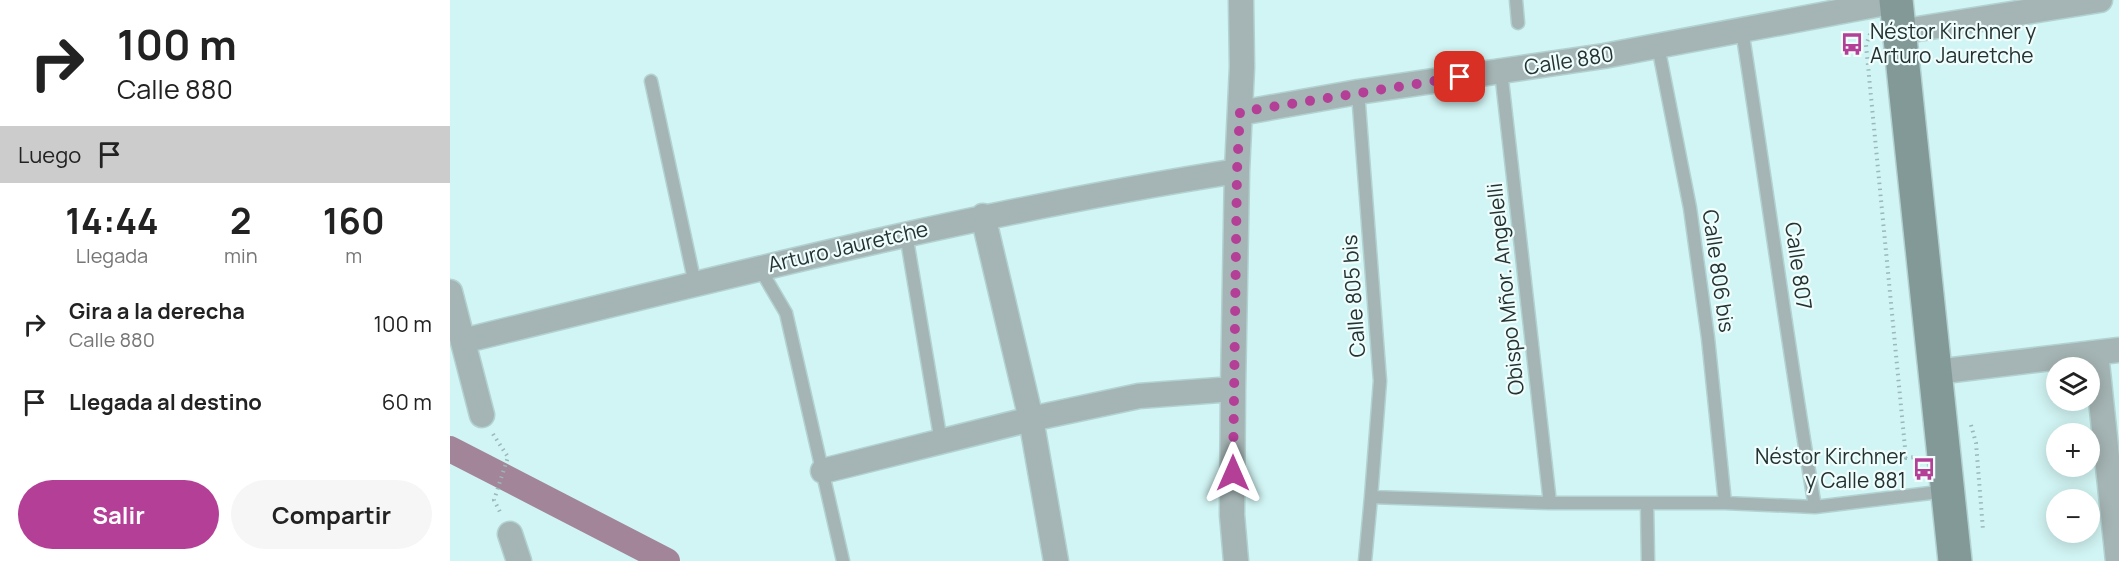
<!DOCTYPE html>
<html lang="es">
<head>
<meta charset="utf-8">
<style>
	:root { --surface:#fff; --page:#f6f6f6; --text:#222; --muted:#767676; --accent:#b43f97 }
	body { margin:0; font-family:Manrope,sans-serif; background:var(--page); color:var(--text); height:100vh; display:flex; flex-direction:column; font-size:22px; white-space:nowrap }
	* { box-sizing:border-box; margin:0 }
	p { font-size:20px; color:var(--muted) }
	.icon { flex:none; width:33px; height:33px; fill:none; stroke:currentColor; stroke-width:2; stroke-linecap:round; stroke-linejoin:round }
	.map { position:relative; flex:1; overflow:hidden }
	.sheet { display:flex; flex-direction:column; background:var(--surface); width:450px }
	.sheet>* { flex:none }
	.guide { background:#fff; color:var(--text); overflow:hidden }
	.buttons { position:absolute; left:1596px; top:357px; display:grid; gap:12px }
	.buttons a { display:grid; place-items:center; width:54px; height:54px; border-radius:50%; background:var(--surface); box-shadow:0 3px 15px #0003; font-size:30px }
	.pin { position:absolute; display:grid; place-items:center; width:51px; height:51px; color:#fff; margin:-26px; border-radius:12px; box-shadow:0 3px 9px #0006 }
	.me { position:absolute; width:66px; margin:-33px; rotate:0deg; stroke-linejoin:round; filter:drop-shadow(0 0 4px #0008) }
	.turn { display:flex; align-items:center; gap:21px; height:126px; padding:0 18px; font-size:27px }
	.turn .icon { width:78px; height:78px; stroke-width:2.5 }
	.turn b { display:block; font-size:42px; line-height:51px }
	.then { display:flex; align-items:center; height:57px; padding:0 18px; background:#0003; gap:12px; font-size:22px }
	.eta { display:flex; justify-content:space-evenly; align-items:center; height:102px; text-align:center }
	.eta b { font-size:36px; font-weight:700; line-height:42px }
	.primary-button { display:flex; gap:12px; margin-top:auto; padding:12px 18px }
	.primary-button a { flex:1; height:69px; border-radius:36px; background:var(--accent); color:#fff; font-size:24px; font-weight:700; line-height:69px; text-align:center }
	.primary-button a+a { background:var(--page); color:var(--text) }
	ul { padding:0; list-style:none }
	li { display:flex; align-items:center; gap:18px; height:78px; padding:0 18px }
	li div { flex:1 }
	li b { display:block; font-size:22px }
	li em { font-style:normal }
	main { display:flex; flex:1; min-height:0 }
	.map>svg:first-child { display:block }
</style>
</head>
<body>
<main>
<section class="sheet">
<div class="guide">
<div class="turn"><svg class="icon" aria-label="right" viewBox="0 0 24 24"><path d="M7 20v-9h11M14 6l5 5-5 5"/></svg><div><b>100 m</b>Calle 880</div></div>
<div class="then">Luego<svg class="icon" aria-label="arrive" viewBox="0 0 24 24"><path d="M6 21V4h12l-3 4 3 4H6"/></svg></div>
</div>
<div class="eta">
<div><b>14:44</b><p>Llegada</p></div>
<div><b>2</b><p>min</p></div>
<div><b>160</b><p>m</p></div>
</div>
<ul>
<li><svg class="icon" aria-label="right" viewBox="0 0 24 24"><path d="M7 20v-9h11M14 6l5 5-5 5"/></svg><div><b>Gira a la derecha</b><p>Calle 880</p></div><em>100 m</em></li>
<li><svg class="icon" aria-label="arrive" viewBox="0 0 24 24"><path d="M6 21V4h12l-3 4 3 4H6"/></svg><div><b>Llegada al destino</b></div><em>60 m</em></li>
</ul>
<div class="primary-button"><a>Salir</a><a>Compartir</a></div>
</section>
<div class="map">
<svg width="1669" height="561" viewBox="0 0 1669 561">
	<rect width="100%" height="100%" fill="#d1f5f4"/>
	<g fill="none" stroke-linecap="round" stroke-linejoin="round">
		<!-- canal -->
		<path stroke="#a28599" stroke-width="26" d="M0 449 217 561"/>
		<!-- lane casing -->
		<g stroke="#b2d2d1" stroke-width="15">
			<path id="lane" d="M1066 0 1068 23
				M1292 30C1317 189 1338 348 1365 507
				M1208 46 1240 208 1258 338 1275 503
				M1051 71 1100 503
				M201 81 245 284
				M908 92 930 381 921 497
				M456 234 491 442
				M309 267 336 313 393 561
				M1197 503 1198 561
				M915 561 921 497 1100 503H1275L1365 507 1497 491"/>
		</g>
		<!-- street casing -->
		<g stroke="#b2d2d1" stroke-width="27">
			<path id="street" d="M1449 32 1650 0
				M790 113 908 92 1154 56 1446 1
				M533 216 581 419 606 561
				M0 292 32 415
				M13 341C270 278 525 212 787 171
				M1646 353 1668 561
				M1486 372 1669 350
				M373 471 581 419 689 396 783 389
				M60 534 69 561
				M786 561 782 515 783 389 787 171 792 67 791 0"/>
		</g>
		<!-- secondary casing -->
		<g stroke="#b2d2d1" stroke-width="36">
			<path id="secondary" d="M1446 0 1505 561"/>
		</g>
		<!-- path -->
		<path stroke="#9ab8b7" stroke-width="4" stroke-dasharray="1.5 4.5" stroke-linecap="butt" d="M1420 34 1416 45 1456 458 1466 457
			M1521 425 1526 443 1533 530
			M43 434 58 457 44 500 51 514"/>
		<!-- lane -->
		<use href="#lane" stroke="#a5b4b4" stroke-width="12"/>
		<!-- street -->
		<use href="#street" stroke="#a5b4b4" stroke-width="24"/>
		<!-- secondary -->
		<use href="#secondary" stroke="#829998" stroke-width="33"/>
	</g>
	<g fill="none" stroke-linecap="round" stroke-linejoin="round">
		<!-- route -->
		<path stroke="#b43f97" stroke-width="10" stroke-dasharray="0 18" d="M783 473 787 171 790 112 1010 77"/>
	</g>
	<!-- icons -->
	<defs>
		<g id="bus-bare" transform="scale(1.8)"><path d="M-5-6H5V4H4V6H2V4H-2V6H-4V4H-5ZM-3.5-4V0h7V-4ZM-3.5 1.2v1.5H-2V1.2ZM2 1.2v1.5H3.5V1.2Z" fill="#b43f97" stroke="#effdfd" stroke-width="2.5" paint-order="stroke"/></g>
	</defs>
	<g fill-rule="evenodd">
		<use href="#bus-bare" x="1402" y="44"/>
		<use href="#bus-bare" x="1474" y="469"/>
	</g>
	<g text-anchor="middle" stroke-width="4.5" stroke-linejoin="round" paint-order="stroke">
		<!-- poi labels -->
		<g font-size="21" fill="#243232" stroke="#effdfd" text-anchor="start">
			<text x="1420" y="39">Néstor Kirchner y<tspan x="1420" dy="24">Arturo Jauretche</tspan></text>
			<text x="1456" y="464" text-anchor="end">Néstor Kirchner<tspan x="1456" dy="24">y Calle 881</tspan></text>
		</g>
		<!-- street labels -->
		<g font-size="21" fill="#243232" stroke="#effdfd">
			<text transform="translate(1119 61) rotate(-9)" y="7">Calle 880</text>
			<text transform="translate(398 247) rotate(-13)" y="7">Arturo Jauretche</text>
			<text transform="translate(1348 266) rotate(82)" y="7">Calle 807</text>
			<text transform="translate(1268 271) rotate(82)" y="7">Calle 806 bis</text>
			<text transform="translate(1056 289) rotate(-96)" y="7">Obispo Mñor. Angelelli</text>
			<text transform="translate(904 296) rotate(-94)" y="7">Calle 805 bis</text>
		</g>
	</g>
</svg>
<div class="buttons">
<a><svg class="icon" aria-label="layers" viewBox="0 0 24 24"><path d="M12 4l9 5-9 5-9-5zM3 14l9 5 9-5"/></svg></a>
<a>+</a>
<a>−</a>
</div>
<div class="pin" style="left:1010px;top:77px;background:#d93025"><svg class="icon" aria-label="arrive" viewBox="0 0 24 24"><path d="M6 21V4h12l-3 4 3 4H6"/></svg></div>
<svg class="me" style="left:783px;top:473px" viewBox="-20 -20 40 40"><path d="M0-17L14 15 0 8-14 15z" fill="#b43f97" stroke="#fff" stroke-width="4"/></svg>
</div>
</main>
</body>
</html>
